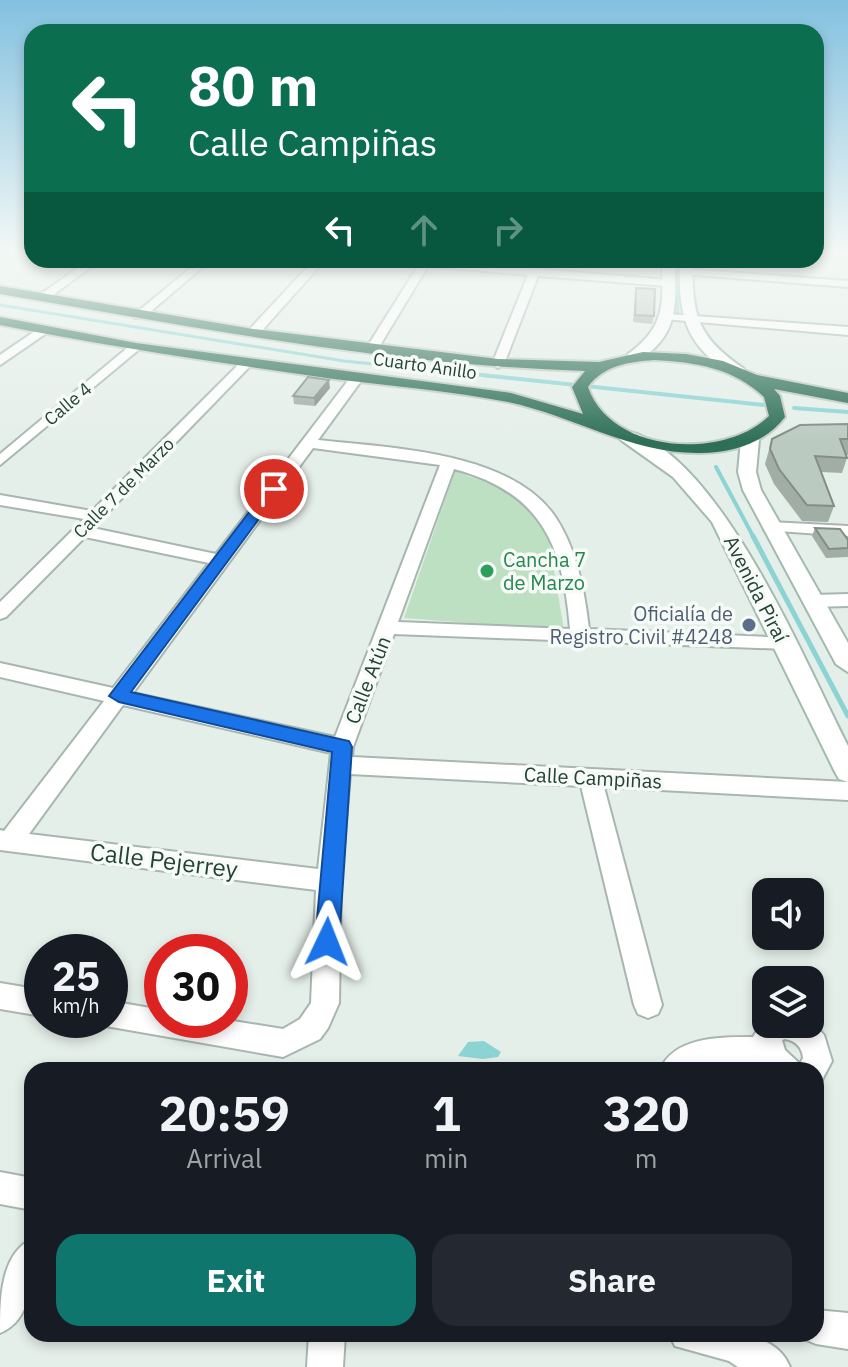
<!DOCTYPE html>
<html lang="en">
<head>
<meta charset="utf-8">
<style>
	:root { --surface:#171b24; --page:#242831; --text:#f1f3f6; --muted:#9ea1a6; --accent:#0f766e }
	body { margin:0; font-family:"IBM Plex Sans",sans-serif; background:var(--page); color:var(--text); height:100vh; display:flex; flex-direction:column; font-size:30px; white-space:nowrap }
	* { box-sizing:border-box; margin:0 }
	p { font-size:26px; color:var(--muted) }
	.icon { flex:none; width:44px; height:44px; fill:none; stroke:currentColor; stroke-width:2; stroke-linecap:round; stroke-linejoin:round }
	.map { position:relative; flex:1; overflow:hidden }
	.sheet { position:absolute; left:24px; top:1062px; width:800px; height:280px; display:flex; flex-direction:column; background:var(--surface); border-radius:24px; box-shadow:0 4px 12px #0003 }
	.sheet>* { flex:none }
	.guide { position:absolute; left:24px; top:24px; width:800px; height:244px; border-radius:24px; box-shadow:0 4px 12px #0003; background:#0b6e4f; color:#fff; overflow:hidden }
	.fabs { position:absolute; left:752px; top:878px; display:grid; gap:16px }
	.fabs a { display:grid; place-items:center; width:72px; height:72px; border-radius:16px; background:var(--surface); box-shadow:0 4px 12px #0003; font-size:40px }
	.speed { position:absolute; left:24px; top:934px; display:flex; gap:16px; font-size:40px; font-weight:700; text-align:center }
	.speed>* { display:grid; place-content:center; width:104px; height:104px; border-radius:50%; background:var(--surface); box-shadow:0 4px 12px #0003; line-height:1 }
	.speed small { font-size:20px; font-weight:400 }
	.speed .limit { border:12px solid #d22; background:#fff; color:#111 }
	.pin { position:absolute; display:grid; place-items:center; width:68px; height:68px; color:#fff; margin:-34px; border:4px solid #fff; border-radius:50%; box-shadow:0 2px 8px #0007 }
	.me { position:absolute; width:88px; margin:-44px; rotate:2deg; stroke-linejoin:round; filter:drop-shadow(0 0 6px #0008) }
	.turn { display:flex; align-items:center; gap:28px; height:168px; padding:0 32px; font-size:36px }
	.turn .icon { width:104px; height:104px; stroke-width:2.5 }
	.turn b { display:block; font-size:56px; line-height:68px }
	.lanes { display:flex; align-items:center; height:76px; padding:0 32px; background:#0003; justify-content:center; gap:40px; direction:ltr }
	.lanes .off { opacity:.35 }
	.eta { display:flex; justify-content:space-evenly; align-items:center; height:136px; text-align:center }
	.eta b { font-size:48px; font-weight:700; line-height:56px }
	.primary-button { display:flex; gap:16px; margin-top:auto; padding:16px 32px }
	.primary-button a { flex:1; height:92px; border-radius:24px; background:var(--accent); color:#fff; font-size:32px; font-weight:700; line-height:92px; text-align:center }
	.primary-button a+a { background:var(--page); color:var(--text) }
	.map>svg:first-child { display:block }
</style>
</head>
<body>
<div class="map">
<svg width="848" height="1367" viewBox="0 0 848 1367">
	<rect width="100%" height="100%" fill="#e5efe9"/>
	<!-- green -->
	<path fill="#bee0c2" d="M455 471 512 492 546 523 564 630 404 618Z"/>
	<!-- water -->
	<path fill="#8cd4d4" d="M484 1041 501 1052 498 1057 483 1059 458 1056 468 1042Z"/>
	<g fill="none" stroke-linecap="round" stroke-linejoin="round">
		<!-- stream-far2 -->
		<path stroke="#8cd4d4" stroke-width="3" d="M677 260 678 318
			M0 305 344 361 491 376"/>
		<!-- stream-far1 -->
		<path stroke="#8cd4d4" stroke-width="4" d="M472 374 764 405
			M794 408 848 412
			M716 467 754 538"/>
		<!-- stream -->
		<path stroke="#8cd4d4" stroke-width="5" d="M753 536 848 716"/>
		<!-- street casing -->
		<g stroke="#a7b7af" stroke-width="4">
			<path id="street" d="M0 250H7L0 254Z
				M89 260H101L46 300H38V296Z
				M200 260H211L143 318H135V314Z
				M314 260H325L257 336H249V330Z
				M382 260H432L668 280 673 283 668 286 538 276 504 364 498 368 492 364 528 275 428 266 379 347 373 351 367 347 418 266Z
				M686 269 848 281V287L682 274V270Z
				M668 314 848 327V335L664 319V315Z
				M41 327 51 330 0 365V355Z
				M132 344 142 347 0 465V454Z
				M244 359 254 362 93 528 216 554 353 374 358 373 364 377 318 440C390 448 512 451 556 518 577 550 585 592 589 629L792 638 795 643 792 648 785 649 394 634 353 747 352 757 848 782V800L604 787 662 1005 658 1014 648 1018 638 1014 634 1005 581 786 350 774 341 881 339 1003 328 1028 320 1039 283 1057 100 1025 98 1020H110V1001L162 1010V1020H227L283 1029 300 1019 311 1003 316 890 0 850V830L4 831 104 701 0 677V663L113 688 209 563 85 537 6 617 0 619V602L84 519 0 505V495L92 511ZM313 448 440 465 335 737 133 693ZM454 469C541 492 563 544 570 629L398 622ZM123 705 331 753 318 869 29 834Z
				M770 522 848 526V536L764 530V524Z
				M848 594V606L813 607 804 601 813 595Z
				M0 983 42 990V1016L0 1009Z
				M766 1016V1024H810V1020L824 1035 832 1061 822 1080 816 1083V1070H765L762 1066 660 1070C674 1036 722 1037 753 1037ZM785 1039C796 1041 802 1047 803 1058L800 1064 785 1050 782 1040Z
				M0 1172 32 1178V1210L0 1204Z
				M32 1239C32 1272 35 1319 0 1333 0 1301 0 1254 32 1239Z
				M816 1310 848 1313V1349L816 1344 804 1339 801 1334H816Z
				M309 1334H345L343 1367H307Z
				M669 1334C708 1334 772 1323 790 1367H738L729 1361 675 1346Z"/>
		</g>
		<!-- secondary casing -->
		<g stroke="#a3bbaf" stroke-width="4">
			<path id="secondary" d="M662 260H674C676 294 680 327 651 351 643 357 637 362 628 360V354C666 327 663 303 662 260Z
				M680 260H692C693 317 696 335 744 369V375C733 377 725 370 716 363 680 335 679 302 680 260Z
				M627 431C720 454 806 665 848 746V782L839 779 835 772 712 522 673 477 621 440 618 436Z
				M750 435 759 440 756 472 761 490 848 643V672L836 664 743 490 738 472 741 440Z"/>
		</g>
		<!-- highway casing -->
		<g stroke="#c1cac6" stroke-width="4">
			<path id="highway" d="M0 286 253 329 498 359 599 362 643 352 686 354 723 361 757 375 848 393V403L774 389 780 396 785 417C765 443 733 453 700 453 632 454 574 416 508 402 451 391 392 386 334 379 222 363 111 347 0 325V317L136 343 511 393 583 414 572 387 585 371C389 365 194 327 0 294ZM654 360C696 362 733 368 764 397L769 416C723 461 610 453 588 387 604 365 629 362 654 360Z"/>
		</g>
		<!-- street -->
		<use href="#street" fill="#fff" fill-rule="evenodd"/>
		<!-- secondary -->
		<use href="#secondary" fill="#fff" fill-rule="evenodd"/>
		<!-- highway -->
		<use href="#highway" fill="#2e6f57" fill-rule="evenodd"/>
	</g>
	<!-- wall -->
	<path fill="#a0aea6" d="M636 288 654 316 652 324 633 322Z
		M330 388 315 406 294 404 293 396Z
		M848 424V455H846L847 458 842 473 821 472 834 506 828 522 802 521 774 484 765 464 772 439Z
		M815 528 848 548V557L826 558 812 536Z"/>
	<!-- shaded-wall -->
	<path fill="#828d87" d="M329 380 330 388 315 406 314 398Z"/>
	<!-- building -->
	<path fill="#bacac1" stroke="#828d87" stroke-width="2" d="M636 288 655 289 654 316 635 315Z
		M308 377 329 380 314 398 293 396Z
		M848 424V439H840L847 458 815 456 834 506 807 505 779 469 770 449 772 439 800 425Z
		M815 528 840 529 848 540V548L829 549Z"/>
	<!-- sky -->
	<linearGradient id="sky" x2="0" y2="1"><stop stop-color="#83c1e0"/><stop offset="0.57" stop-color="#f3f8f5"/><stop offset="1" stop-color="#f3f8f5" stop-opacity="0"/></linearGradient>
	<rect width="848" height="442" fill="url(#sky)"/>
	<!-- route -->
	<path fill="#1a73e8" stroke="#114b97" stroke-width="2" d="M269 486 281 489 131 692 349 741 352 747 339 942 335 950 327 953 318 950 315 942 332 752 119 702 109 696Z"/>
	<!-- markers -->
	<circle fill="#2e9e5b" stroke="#f6fbf8" stroke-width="3" cx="487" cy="571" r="8"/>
	<circle fill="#5c6f8a" stroke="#f6fbf8" stroke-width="3" cx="749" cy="625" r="8"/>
	<g text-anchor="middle" stroke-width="7" stroke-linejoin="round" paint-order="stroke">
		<!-- far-street labels -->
		<g font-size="18" fill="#234135" stroke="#f6fbf8">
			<text transform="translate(425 366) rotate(8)" y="6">Cuarto Anillo</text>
			<text transform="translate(68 404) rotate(-40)" y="6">Calle 4</text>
			<text transform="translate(124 488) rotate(-45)" y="6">Calle 7 de Marzo</text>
		</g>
		<!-- leisure labels -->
		<g font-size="20" fill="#27864d" stroke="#f6fbf8" text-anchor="start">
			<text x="503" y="567">Cancha 7<tspan x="503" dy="23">de Marzo</tspan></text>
		</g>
		<!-- street labels -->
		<g font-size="20" fill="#234135" stroke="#f6fbf8">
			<text transform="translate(756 589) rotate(63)" y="7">Avenida Piraí</text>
			<text transform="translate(368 680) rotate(-69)" y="7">Calle Atún</text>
			<text transform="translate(593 778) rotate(3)" y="7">Calle Campiñas</text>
		</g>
		<!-- service labels -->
		<g font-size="20" fill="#4e5e75" stroke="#f6fbf8" text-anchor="end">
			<text x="733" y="621">Oficialía de<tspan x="733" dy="23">Registro Civil #4248</tspan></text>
		</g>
		<!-- near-street labels -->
		<g font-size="24" fill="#234135" stroke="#f6fbf8">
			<text transform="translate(164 861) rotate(7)" y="8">Calle Pejerrey</text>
		</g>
	</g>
</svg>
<div class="fabs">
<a><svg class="icon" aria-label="sound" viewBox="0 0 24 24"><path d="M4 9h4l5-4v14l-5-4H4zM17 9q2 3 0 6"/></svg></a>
<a><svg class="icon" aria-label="layers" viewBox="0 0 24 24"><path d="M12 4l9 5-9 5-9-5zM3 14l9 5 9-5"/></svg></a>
</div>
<div class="speed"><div>25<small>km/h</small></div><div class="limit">30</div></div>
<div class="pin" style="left:274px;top:489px;background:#d93025"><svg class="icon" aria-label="arrive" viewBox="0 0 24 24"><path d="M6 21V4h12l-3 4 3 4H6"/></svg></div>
<svg class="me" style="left:327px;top:942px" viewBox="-20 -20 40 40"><path d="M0-17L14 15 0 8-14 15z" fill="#1a73e8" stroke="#fff" stroke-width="4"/></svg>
<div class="guide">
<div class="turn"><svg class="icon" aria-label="left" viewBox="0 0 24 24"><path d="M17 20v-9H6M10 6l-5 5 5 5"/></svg><div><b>80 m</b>Calle Campiñas</div></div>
<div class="lanes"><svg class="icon" aria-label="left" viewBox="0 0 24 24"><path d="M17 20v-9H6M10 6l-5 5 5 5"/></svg><svg class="icon off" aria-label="ahead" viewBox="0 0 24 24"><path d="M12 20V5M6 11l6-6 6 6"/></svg><svg class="icon off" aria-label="right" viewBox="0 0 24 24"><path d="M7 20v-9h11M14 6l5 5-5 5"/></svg></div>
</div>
<section class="sheet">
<div class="eta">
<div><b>20:59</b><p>Arrival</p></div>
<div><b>1</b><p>min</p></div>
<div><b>320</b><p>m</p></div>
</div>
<div class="primary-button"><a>Exit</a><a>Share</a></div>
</section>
</div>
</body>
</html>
